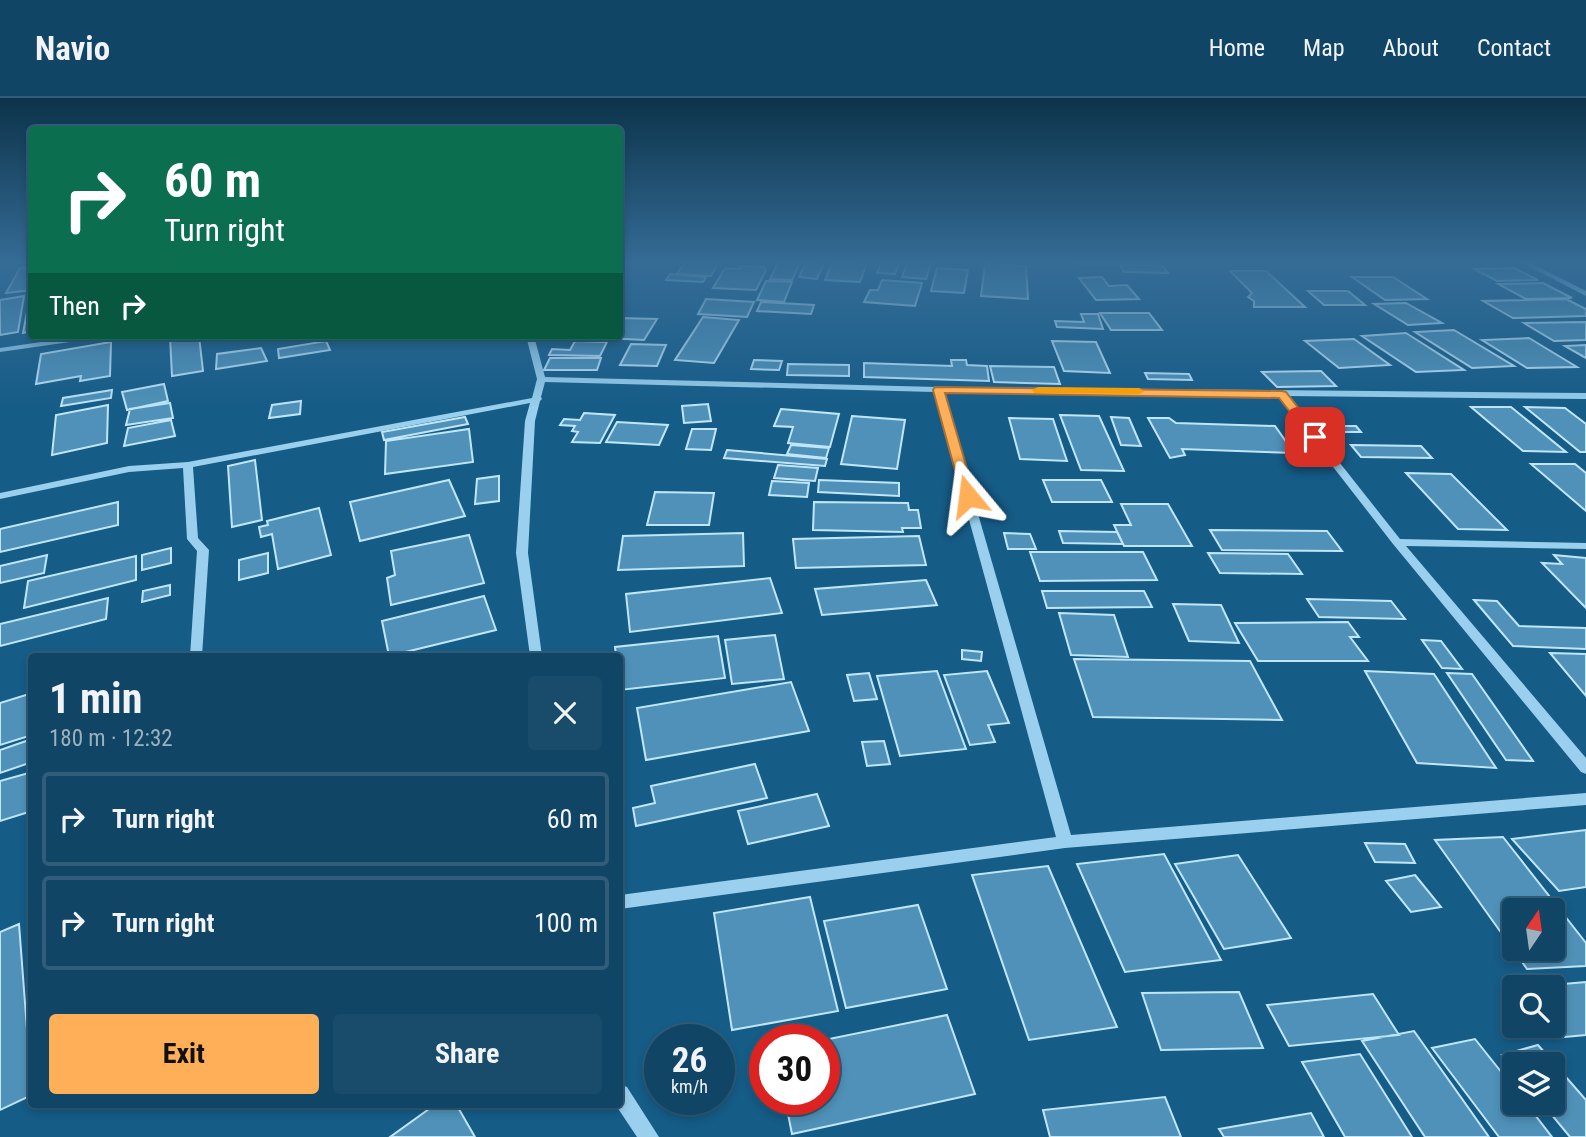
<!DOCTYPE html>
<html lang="en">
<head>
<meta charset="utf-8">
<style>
	:root { --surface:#104565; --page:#194c6b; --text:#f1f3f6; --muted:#9cb1bf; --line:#305d79; --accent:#ffaf58 }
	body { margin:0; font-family:"Roboto Condensed",sans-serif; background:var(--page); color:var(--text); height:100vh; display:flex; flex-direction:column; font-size:26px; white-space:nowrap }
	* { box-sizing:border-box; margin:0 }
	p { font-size:23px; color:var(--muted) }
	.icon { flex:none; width:38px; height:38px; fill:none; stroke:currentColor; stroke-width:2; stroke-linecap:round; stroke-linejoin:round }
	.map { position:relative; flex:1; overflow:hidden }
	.side { position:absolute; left:28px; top:555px; width:595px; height:455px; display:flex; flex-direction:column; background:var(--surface); border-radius:7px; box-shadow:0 4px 10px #0003,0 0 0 2px var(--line) }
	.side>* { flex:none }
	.hud { position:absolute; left:28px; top:28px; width:595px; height:214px; border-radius:7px; box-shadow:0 4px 10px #0003,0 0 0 2px var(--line); background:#0b6e4f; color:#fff; overflow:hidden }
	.needle { width:46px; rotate:13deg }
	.fabs { position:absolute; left:1502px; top:800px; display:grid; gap:14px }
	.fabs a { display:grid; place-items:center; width:63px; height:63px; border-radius:7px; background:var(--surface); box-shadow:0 4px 10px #0003,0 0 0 2px var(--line); font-size:35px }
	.speed { position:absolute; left:644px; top:926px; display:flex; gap:14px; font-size:35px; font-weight:700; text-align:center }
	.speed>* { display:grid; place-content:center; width:91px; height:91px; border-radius:50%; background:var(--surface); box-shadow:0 4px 10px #0003,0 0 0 2px var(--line); line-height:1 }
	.speed small { font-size:18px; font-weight:400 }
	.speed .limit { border:10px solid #d22; background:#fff; color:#111 }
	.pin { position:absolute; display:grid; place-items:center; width:60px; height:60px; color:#fff; margin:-30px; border-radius:14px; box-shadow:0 4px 10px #0006 }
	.me { position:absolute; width:77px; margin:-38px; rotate:344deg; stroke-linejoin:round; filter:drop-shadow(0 0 5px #0008) }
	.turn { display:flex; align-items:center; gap:24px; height:147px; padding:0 21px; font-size:32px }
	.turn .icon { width:91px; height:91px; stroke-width:2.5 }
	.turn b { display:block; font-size:49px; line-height:60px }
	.then { display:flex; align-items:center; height:66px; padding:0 21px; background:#0003; gap:14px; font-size:26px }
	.round { display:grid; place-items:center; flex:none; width:74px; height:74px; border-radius:7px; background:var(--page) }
	.overview { display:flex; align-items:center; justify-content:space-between; height:119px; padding:0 21px }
	h1 { font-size:42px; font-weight:700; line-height:52px }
	.action { display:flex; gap:14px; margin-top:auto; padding:14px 21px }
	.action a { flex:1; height:80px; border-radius:7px; background:var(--accent); color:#111; font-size:28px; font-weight:700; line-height:80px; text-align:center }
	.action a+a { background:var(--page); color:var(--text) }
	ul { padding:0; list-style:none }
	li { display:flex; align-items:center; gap:21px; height:94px; margin:0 14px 10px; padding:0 7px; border:4px solid var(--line); border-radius:7px }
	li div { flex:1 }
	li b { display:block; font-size:26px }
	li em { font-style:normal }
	header { display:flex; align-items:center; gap:42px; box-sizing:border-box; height:98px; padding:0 35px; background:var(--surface); border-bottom:2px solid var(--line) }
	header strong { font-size:33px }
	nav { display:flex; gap:38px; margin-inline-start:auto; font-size:24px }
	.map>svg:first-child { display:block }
</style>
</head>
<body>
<header>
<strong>Navio</strong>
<nav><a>Home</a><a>Map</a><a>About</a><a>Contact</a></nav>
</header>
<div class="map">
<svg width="1586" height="1039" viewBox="0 0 1586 1039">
	<rect width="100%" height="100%" fill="#155c87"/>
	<!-- building -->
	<path fill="#4f91b8" stroke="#c0e6fb" stroke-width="2" fill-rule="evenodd" d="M684 165H718L711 178 677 176Z
		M778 165H800L792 182 770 181Z
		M832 165H843L866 167 860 184 825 182Z
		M881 165H899L895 176 877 175Z
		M907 165H931L926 181 902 179Z
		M805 166 823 167 817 181 799 179Z
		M985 166 1026 168 1028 201 981 198Z
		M1120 167 1163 168 1168 175 1124 174Z
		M741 168 764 169 766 172 756 192 713 190 725 170 739 171Z
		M32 169V192L6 195 20 170Z
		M937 170 968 172 964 195 931 193Z
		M1514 170 1538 182 1497 183 1474 171Z
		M1230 173H1266L1305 209H1254V203L1248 199 1252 195Z
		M670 176 706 179 703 184 666 182Z
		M1102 179 1109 188 1127 187 1139 201 1096 202 1079 180Z
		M1352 179H1393L1427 201 1385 202Z
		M882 182 922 185 915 208 864 204 870 192H878Z
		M766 183 792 184 784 204 757 202Z
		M1543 185 1572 200 1526 201 1498 186Z
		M1308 193H1348L1365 207H1324Z
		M24 198 18 234 0 237V202Z
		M30 198 32 233 23 235Z
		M706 201 754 204 747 219 698 216Z
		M1566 201 1586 211V218L1513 220 1483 203Z
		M761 204 814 207 811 216 757 213Z
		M1406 205 1442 225 1408 227 1374 206Z
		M1100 215H1149L1162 232H1111Z
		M1081 216H1098L1103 231 1057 229 1055 223 1084 224Z
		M703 219 739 222 714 265 675 262Z
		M620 220 657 221 644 242 586 239 620 238Z
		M1586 224V242L1554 243 1524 225Z
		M1454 232 1514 268 1472 270 1415 234Z
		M1406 235 1464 272 1416 274 1362 238Z
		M199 238 203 273 172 278 170 239Z
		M1529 240 1577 269 1527 270 1482 242Z
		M1354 241 1390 267 1339 270 1305 243Z
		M326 243 330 252 279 260 278 251Z
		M575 243 607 244 600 258 549 257 552 251 570 252Z
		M1052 243 1096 244 1110 275 1064 273Z
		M111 244 110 278 80 283 81 278 36 286 41 256Z
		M631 246 666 247 657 268 620 267Z
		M1586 247V260L1565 248Z
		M261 250 267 263 216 271 217 256Z
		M550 260H601L597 272H544Z
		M754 262 782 263 779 272 751 271Z
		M951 262H966L967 267 987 268 989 283 864 279V265L952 268Z
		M788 266 849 267V278L787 277Z
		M990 268 1054 269 1060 286 994 284Z
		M1321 273 1336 288 1277 289 1262 274Z
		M1145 275 1189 276 1192 282 1148 281Z
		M164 286 168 303 127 312 122 294Z
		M112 292 111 300 61 308 63 300Z
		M301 303 300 316 269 320 272 307Z
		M170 305 173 320 126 327 130 311Z
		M708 306 711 323 684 325 682 308Z
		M108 307 107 345 52 357 56 317Z
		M1471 309H1511L1566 354 1523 353Z
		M1525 309 1565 310 1586 326V354H1580Z
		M781 311 839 316 830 349 788 345 793 329 774 328Z
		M584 315 615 317 600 345 572 344 578 334 572 333 575 328 560 327 564 321 580 322Z
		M1060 317 1099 318 1124 373 1081 372Z
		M852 318 905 322 897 371 841 366Z
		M465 319 468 326 384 342 382 334Z
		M1111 319 1129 320 1141 348 1121 347Z
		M1009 320 1053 321 1067 363 1020 361Z
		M1148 320H1169L1176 325 1275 328 1294 355 1182 351 1185 357 1170 360Z
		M171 322 175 338 124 348 128 330Z
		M617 324 668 327 659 347 606 344Z
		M1329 328H1356L1361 334H1334Z
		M469 331 473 364 385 376 386 343Z
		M692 331H716L711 352 686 351Z
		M791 347 829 350 826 360 787 356Z
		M1351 347 1421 348 1432 360 1361 359Z
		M727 352 827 361 825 368 724 360Z
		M255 362 262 422 232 429 228 368Z
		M1531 366H1575L1586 375V413Z
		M778 367 818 370 815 383 774 380Z
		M1406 375 1451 376 1507 432 1458 431Z
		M499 378V403L475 406 477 381Z
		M449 382 465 418 360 443 350 404Z
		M819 382 899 385V398L818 394Z
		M1043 382H1101L1112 404H1052Z
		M772 383 809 385 807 399 769 397Z
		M655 394 714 395 709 427H647Z
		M118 404V427L0 454V431Z
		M814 404 908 405 909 412H918L921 430H902L903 434 813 432Z
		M1121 406H1168L1192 448H1124L1114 427H1131Z
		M319 410 331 457 278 471 272 436 261 439 259 429 268 427 267 423Z
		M1210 432 1327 433 1342 453 1222 452Z
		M1059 433 1117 434 1123 446 1063 445Z
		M743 435 744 468 618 472 623 438Z
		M1004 435 1030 436 1036 451H1008Z
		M469 437 484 485 391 507 387 480 395 477 391 453Z
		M919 438 926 467 796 470 793 441Z
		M171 450V465L142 472V457Z
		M1030 454H1143L1157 482 1040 483Z
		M268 455V475L239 482V462Z
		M1208 455 1288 456 1302 476 1220 475Z
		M47 457 44 475 0 485V468Z
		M1554 457 1586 460V510L1542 465 1562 466Z
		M136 458V482L24 510 28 483Z
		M770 480 782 515 630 534 626 496Z
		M926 482 937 507 822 517 815 491Z
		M170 487V497L142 504 143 493Z
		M1042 493H1144L1152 509 1047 510Z
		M484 498 496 532 389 558 382 523Z
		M108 500 106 521 0 548V526Z
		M1307 501 1391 503 1405 521 1319 519Z
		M1474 502 1497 503 1519 528 1586 530V551L1513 548Z
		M1173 506 1221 507 1239 545 1189 543Z
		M1059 515 1114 517 1128 559 1071 557Z
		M1348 524 1359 539H1350L1368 563H1258L1235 525Z
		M775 537 784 581 732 586 725 542Z
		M718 538 725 580 620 592V558H616L615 549Z
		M1422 542 1441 543 1462 571 1442 570Z
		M962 552 982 554 981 563 962 561Z
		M1550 555 1586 556V598Z
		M1074 561 1250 563 1282 622 1093 619Z
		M937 573 966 651 900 658 877 578Z
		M987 573 1009 625 988 627 995 644 970 647 944 577Z
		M1365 573 1434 576 1496 670 1417 665Z
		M869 575 877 601 854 603 847 577Z
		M1447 575 1472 576 1533 663 1506 662Z
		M791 584 809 633 646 662 637 610Z
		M32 595V637L0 647V605Z
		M32 641V664L0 675V652Z
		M884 643 890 666 867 668 862 644Z
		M755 666 767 700 636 728 633 710 655 705 651 688Z
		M32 674V713L0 723V683Z
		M817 696 829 728 748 746 738 713Z
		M1586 732V789L1559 793 1512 741Z
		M1503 739 1586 845V868L1527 871 1435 742ZM1514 812H1552V850H1514Z
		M1365 745 1405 746 1415 765 1375 764Z
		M1164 756 1221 862 1125 874 1077 766Z
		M1238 757 1291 840 1224 851 1175 766Z
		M1048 768 1117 929 1029 942 972 777Z
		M1415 777 1441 809 1411 814 1386 783Z
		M810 799 838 913 732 932 714 815Z
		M918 807 947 891 846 910 824 823Z
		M19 826 32 997 0 1012V834Z
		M1586 884V937L1544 941 1535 928H1552V889H1529Z
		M1239 894 1263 950 1161 952 1142 895Z
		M1373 896 1399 937 1289 948 1267 907Z
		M947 917 975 996 792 1036 785 1001H824V942Z
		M1414 933 1489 1039H1425L1362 943Z
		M1475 941 1514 990V1004H1525L1552 1039H1499L1432 950Z
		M1538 947 1586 1002V1039H1570L1541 1004H1552V966H1514V971L1502 957Z
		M1360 956 1412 1039H1345L1302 964Z
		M1165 999 1181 1039H1050L1043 1012Z
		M436 1006H456L475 1039H390Z
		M1311 1015 1324 1039H1224L1219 1031Z"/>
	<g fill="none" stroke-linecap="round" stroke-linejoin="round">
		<!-- minor -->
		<path fill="#9ad0ee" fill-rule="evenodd" d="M1071 165H1162L1159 167H1074Z
			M1522 165H1531L1586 193V198Z
			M82 238H102L98 240 0 254V250Z
			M526 238H534L545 279 938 289 1586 295V301L1287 298 1400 441 1586 445V451L1406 448 1586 660V676L1581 674 1393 446 1278 298 943 295 1071 737 1586 695V707L1065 750 620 811V797L1056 739 934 294 545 284 541 299 542 301 540 303 535 323 528 455 542 558H530L516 455 525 323 530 305 193 369 198 440 209 452 202 558H190L197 453 187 441 183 370 129 374 0 401V395L129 368 188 364 532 300 537 281Z
			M620 986 627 989 659 1039H637L615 1006H620Z"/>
	</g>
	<!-- sky -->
	<linearGradient id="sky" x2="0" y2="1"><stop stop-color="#0c334a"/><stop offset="0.53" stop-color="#356c96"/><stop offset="1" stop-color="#356c96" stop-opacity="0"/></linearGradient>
	<rect width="1586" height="311" fill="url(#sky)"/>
	<!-- route -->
	<path fill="#ffaf58" stroke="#a67239" stroke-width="2" d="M935 289 1282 293 1286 294 1321 339 1311 341 1279 300 945 295 975 398 968 402 962 398 933 292Z"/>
	<!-- slow -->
	<path fill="#f59e0b" d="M1038 289 1139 290 1145 293 1139 296 1034 295 1032 292Z"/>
</svg>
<div class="fabs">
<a><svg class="needle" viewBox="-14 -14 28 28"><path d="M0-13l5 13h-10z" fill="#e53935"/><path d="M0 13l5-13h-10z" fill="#9cb1bf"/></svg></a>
<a><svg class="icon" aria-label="search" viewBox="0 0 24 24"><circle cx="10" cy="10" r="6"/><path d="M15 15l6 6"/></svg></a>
<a><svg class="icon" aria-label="layers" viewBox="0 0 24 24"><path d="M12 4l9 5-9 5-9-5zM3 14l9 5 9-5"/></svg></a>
</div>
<div class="speed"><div>26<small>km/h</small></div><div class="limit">30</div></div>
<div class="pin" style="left:1315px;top:339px;background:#d93025"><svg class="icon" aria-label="arrive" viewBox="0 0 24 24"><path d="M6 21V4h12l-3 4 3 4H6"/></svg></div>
<svg class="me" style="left:968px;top:398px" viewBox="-20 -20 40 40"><path d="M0-17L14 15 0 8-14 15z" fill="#ffaf58" stroke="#fff" stroke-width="4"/></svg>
<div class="hud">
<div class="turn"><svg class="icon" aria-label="right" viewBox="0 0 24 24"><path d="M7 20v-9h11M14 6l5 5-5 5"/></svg><div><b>60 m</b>Turn right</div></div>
<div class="then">Then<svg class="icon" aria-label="right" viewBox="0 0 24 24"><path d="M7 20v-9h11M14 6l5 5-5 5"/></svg></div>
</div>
<section class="side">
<div class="overview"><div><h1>1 min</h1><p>180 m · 12:32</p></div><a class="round"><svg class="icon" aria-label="close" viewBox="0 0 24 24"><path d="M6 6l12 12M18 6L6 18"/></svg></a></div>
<ul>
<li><svg class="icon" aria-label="right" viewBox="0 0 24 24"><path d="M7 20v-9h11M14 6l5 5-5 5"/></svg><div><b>Turn right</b></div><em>60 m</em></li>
<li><svg class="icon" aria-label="right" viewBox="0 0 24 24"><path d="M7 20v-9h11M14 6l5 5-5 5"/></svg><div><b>Turn right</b></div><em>100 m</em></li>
</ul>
<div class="action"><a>Exit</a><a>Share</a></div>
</section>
</div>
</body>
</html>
